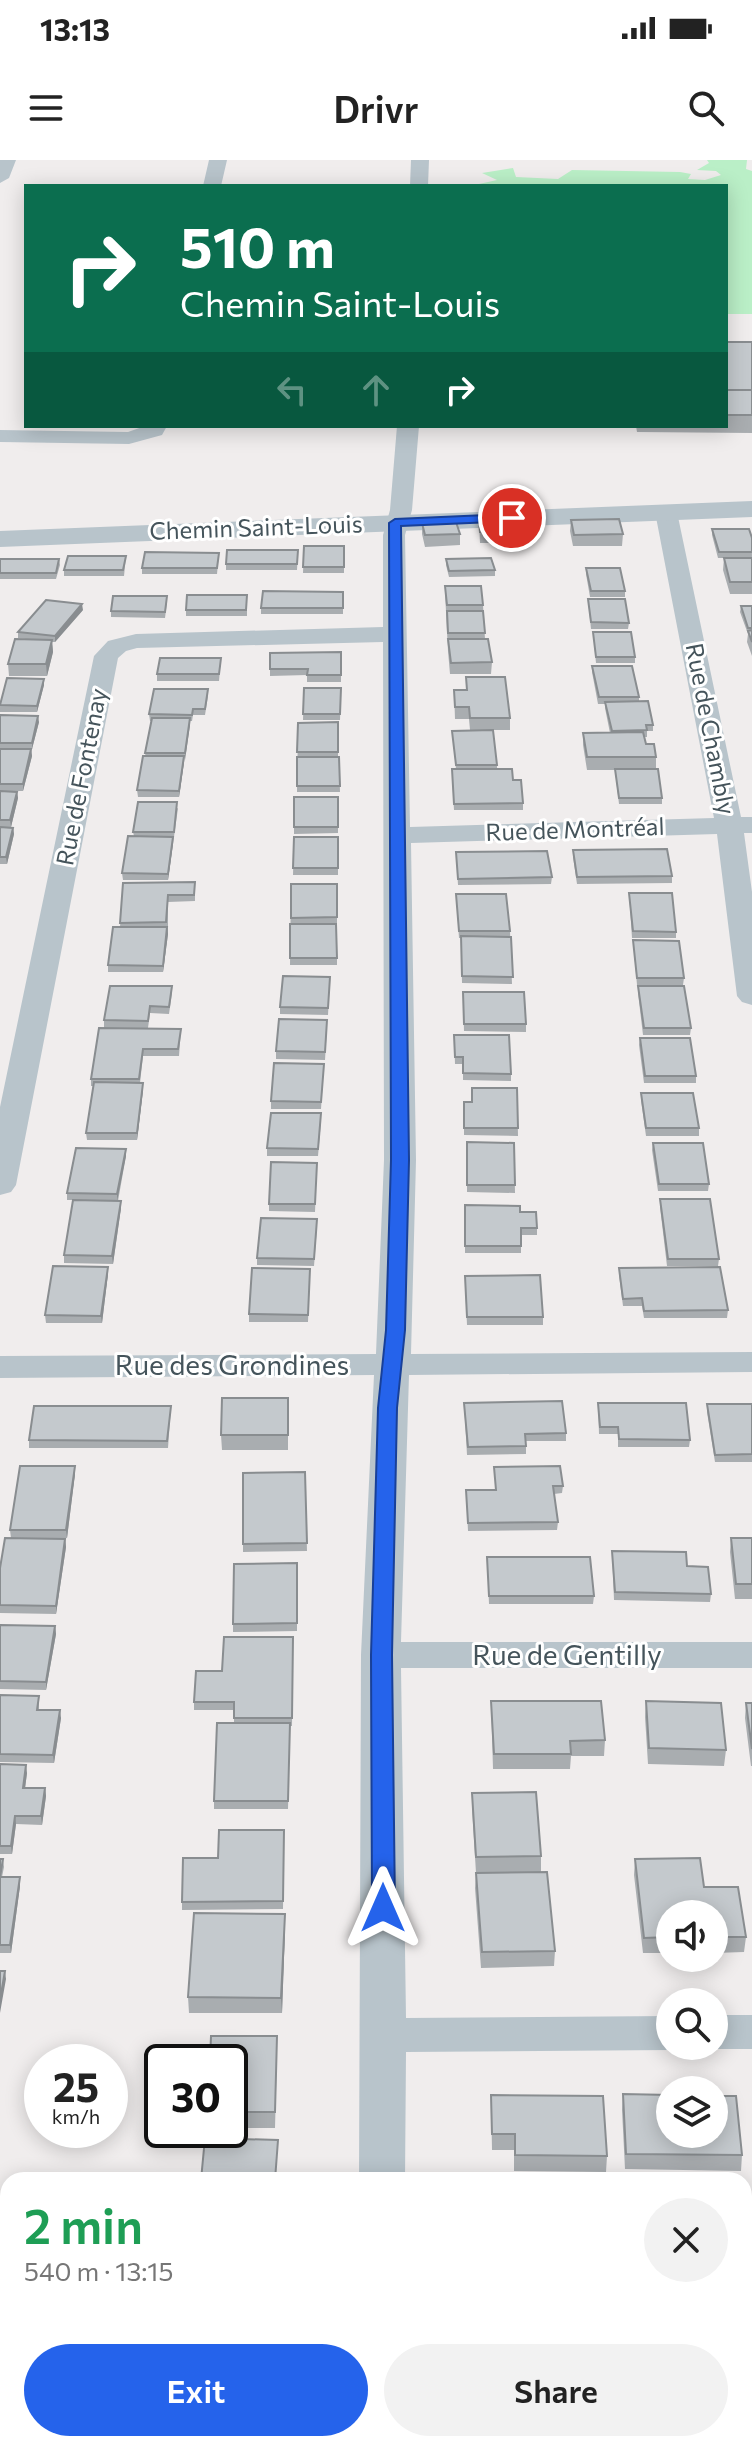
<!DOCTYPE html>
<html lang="en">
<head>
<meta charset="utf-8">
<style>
	:root { --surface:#fff; --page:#f2f2f2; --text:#222; --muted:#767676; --accent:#2563eb }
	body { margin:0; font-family:Commissioner,sans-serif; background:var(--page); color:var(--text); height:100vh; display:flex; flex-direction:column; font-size:30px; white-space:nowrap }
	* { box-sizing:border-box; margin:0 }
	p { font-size:26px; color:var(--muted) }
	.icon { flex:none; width:44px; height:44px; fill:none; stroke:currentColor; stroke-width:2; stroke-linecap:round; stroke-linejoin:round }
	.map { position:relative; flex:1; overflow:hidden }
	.details { position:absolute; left:0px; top:2012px; width:752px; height:280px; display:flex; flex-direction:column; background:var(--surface); border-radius:24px 24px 0 0; box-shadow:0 4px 20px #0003 }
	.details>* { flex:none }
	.guide { position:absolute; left:24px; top:24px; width:704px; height:244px; border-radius:0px; box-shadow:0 4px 20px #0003; background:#0b6e4f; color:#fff; overflow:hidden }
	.controls { position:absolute; left:656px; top:1740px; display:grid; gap:16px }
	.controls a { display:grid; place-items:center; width:72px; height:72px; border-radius:50%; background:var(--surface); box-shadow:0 4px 20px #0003; font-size:40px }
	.speed { position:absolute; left:24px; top:1884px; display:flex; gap:16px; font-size:40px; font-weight:700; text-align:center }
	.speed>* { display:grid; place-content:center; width:104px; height:104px; border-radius:50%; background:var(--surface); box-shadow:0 4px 20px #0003; line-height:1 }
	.speed small { font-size:20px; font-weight:400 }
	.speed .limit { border:4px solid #111; border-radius:12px; background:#fff; color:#111 }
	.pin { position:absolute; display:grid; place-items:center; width:68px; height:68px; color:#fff; margin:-34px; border:4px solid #fff; border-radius:50%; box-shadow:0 2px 8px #0007 }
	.me { position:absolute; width:88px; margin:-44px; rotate:0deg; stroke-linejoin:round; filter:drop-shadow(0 0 6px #0008) }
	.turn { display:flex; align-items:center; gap:28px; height:168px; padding:0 24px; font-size:36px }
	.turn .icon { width:104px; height:104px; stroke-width:2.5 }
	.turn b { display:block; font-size:56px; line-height:68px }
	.lanes { display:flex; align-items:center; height:76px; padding:0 24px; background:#0003; justify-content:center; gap:40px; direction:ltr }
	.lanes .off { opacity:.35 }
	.round { display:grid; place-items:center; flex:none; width:84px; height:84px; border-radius:42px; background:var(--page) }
	.summary { display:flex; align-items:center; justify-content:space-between; height:136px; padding:0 24px }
	h1 { font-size:48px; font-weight:600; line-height:60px; color:#1e9e55 }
	.primary-button { display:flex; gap:16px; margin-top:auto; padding:16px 24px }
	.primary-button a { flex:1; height:92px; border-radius:48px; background:var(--accent); color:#fff; font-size:32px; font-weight:600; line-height:92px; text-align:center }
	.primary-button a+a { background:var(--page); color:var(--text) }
	.status { display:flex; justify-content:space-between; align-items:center; height:56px; padding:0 40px; background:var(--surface); direction:ltr }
	.status svg { height:22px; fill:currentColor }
	header { display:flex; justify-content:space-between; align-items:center; height:104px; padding:0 24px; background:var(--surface); font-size:36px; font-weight:600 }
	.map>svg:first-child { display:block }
</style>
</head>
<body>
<div class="status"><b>13:13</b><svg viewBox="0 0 49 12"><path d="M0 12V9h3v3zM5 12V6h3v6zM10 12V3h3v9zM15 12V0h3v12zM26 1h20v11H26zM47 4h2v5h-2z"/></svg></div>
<header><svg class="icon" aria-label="menu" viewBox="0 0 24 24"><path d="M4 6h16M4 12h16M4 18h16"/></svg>Drivr<svg class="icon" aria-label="search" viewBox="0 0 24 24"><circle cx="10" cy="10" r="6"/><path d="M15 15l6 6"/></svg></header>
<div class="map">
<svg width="752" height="2292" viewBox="0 0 752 2292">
	<rect width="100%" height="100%" fill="#f0eded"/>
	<!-- green -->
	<path fill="#baefc7" d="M707 0H747L746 9 752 11V154H726V26H470L497 20 482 13 513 8 516 17 558 19 572 10 680 12 691 14 688 19 705 20 721 15 716 11 697 10 709 3Z"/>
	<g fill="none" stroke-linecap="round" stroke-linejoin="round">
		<!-- minor -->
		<path fill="#b8c4cb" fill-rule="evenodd" d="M0 0H16L9 18 0 23Z
			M209 0H227L221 26H203Z
			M411 0H429L428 26H410Z
			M145 266H167L162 275 129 284 0 282V270L128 272Z
			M397 266H419L412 350 405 375 410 667 714 658 655 352 666 345 677 352 741 657H752V673H744L752 732V845L742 842 737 836 717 674 411 683 416 1000 411 1194 752 1192V1212L409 1215 401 1482H752V1508H401L406 1858 670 1856V1886H683L670 1890 406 1892 405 2020H359L361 1495 374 1215 0 1218V1196L376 1194 384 1000 383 482 137 488 126 491 118 498 16 1025 11 1032 0 1035V947L94 496 108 481 136 474 383 467V375L390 350Z
			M714 1855H752V1889H714L704 1886H714Z
			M360 2284H410V2292H360Z"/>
		<!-- tertiary -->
		<path fill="#b8c4cb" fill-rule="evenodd" d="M752 341V357L0 387V371Z"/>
	</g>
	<!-- wall -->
	<path fill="#a9adb0" d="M726 182H752V273L637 272 636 266H726Z
		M571 360 623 374 622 386H573L570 371Z
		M479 361 515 372V383H480Z
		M422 363 460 374V385L425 387 422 374Z
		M712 369 752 378V434H730L723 410 724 398H718L712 375Z
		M304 386H344V413H303Z
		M298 390 297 410H226V404Z
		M219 393 217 414H142V408Z
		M126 396 124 416H64V410Z
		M0 399H59L60 405 56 419H0Z
		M446 399 495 410V416L449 417 446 405Z
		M586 408 625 431V437H590L586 414Z
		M343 432V454H261V448Z
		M445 432 483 445 485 479 492 502 491 514H450L448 491Z
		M247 435V456H186V450Z
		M588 439 629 463 628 469H591Z
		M167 442 165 458 111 457V451Z
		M741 446H752V496L747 482 748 474 740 452Z
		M83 450 55 482H52L53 492 47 516H9L8 504 34 480 18 478V472Z
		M593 472 635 497V503H596Z
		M341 492V522H307V515L270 516V493Z
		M221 498 219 521H157V514Z
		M592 506 639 537V541L653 565V571H647V577H644L646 584 656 597V609L662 638V644H619L615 610H587L583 585V573H610L605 548V544H598L592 512Z
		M466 517 510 558V570H470L469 559H455L454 530H466Z
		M44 519V525L37 552H0V545Z
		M304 528H341L340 560H303Z
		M208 536 205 555H193L192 561H190L179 637H138L137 630 145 596 151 561H150L149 554Z
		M0 555 39 562 32 589H31L32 596 23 631H0Z
		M338 562V597H339L340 632H297L298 563Z
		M452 571 497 605V609L513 620 523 643V650H454L452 616 456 609Z
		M0 631 17 632 18 638 11 667H0Z
		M294 637H338V673L294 674Z
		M178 648 168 720H123L122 713 134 676 133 672Z
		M0 667 13 668 14 674 7 704H0Z
		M294 677H338V715H293Z
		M573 690 672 716V723L577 724 573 697Z
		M456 692 552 717 551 724 458 725Z
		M195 722V741L168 742V774L163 812H108V805L120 767 123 723Z
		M291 724H337V805H290Z
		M629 733 676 772V778H632Z
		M456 734 510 771 512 824 462 823 461 778H459Z
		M633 780 684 818 683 825H637Z
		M330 817 328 855 280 854V847Z
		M638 826 691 868 690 875H643L638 833Z
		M463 832 526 864V872L464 871Z
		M172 833 169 854 150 853 148 868H104V860Z
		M327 867 325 900 276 899V891Z
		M99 868 181 869 179 896H143L140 923 143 930 137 980H87L86 973 93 926H91V919Z
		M454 875 511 914V921L463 920V904H455Z
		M640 878 696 916V923H644L639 885Z
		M324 904 321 949H271V941Z
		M517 928 518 976 464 975V942H471Z
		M641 933 699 968V976H646L641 940Z
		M321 961 318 996H267V988Z
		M467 982 514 983 515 1033 467 1032Z
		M653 983 709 1024 708 1031H658L652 990Z
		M126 989V996L118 1041H121V1048L113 1104 64 1103V1095L73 1040H67V1033Z
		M317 1003 315 1052 269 1051V1044Z
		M660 1039 719 1099 718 1106H667L660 1047Z
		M465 1045 520 1052 537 1068V1075H521V1093H465Z
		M317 1067 314 1106 257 1105V1098Z
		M619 1108 728 1150 727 1158H644L642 1146H623L619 1115Z
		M310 1109 308 1162H249V1154Z
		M108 1114 102 1163H46L45 1155Z
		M465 1123 543 1157V1165H467Z
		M288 1238V1290H222L221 1275Z
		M464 1243 566 1273V1281H526V1294L467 1295Z
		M598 1243 690 1280 689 1287H618V1274H599Z
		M707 1244H752V1302H715L707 1252Z
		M171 1246 168 1288H29V1280Z
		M494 1307 563 1326 562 1333 554 1334 558 1362 557 1370 468 1371 466 1330H496Z
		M305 1312 307 1391 243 1392V1313Z
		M75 1314 67 1378H11L10 1370Z
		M731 1378H752V1439H735L730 1392Z
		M65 1379 66 1387 56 1454 0 1453V1408Z
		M612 1391 687 1406 711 1434 710 1442 614 1440Z
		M487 1397 594 1436 593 1444H489Z
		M297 1403V1471L233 1472V1464Z
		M0 1465 55 1466 56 1474 46 1530 0 1529Z
		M293 1477 292 1566H290L288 1649H214V1641L234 1563V1550H194V1542L222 1511Z
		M0 1535 39 1536V1550L61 1558 54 1603 0 1602Z
		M491 1541 605 1580 604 1596H571L570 1609H493Z
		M646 1541 726 1590 724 1606 648 1604 645 1557Z
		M746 1543H752V1606H751L745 1558Z
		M0 1604 27 1613 25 1628H45L46 1636 42 1665 16 1664 12 1694H0Z
		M472 1633 541 1696V1712L476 1713 472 1648Z
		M284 1670 283 1749 182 1750V1742L218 1698Z
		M0 1699H3L4 1707 2 1717H20V1726L11 1793H0Z
		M635 1699 704 1727 746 1777 744 1792 714 1793V1754H670V1793H643L634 1715Z
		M476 1713 555 1791 554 1806 481 1808 475 1728Z
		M285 1770 282 1853H189L188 1837Z
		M277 1892 275 1968H230V1902Z
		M623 1934 742 1995 741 2011 625 2009 622 1950Z
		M491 1935 607 1996 606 2012 514 2011V1990H492Z
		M744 2144H752V2227H744Z"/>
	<!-- shaded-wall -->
	<path fill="#898d90" d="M82 444 83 450 55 482V476Z
		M52 480 53 492 47 516 46 504Z
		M44 519V525L37 552V546Z
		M38 556 39 562 32 589V583Z
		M190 558V565L185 600V593Z
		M31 589 32 596 23 631V624Z
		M184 596V602L179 637V631Z
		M17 632 18 638 11 667 10 660Z
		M13 668 14 674 7 704 6 697Z
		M173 677V683L168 720V714Z
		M167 767 168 774 163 812V806Z
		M143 923V930L137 980V973Z
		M126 989V996L117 1041V1034Z
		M121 1041V1048L113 1104 112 1096Z
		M108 1107V1114L102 1163 101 1156Z
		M75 1306V1314L67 1378 66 1370Z
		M65 1379 66 1387 56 1454V1446Z
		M55 1466 56 1474 46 1530V1522Z
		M60 1550 61 1558 54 1603 53 1595Z
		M26 1605 27 1613 24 1636 23 1628Z
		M45 1628 46 1636 42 1665 41 1656Z
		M15 1656 16 1664 12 1694 11 1686Z
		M20 1717V1726L11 1793 10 1785Z
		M285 1754V1770L282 1853 281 1838Z
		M5 1811 6 1819 0 1853V1840Z"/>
	<!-- building -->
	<path fill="#c4c9cd" stroke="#898d90" stroke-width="2" d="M726 182H752V230H726Z
		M726 230H752V255H726Z
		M619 359 623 374 574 375 571 360Z
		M479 361H514L515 372H480Z
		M456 362 460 374 425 375 422 363Z
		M712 369H749L752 378V392H719Z
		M304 386H344V407H303Z
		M227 390H298L297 404H226Z
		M145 392 219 393 217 408H142Z
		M68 396H126L123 410H64Z
		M491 398 495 410 449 411 446 399Z
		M724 398H752V422H730Z
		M0 399H59L56 413H0Z
		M586 408H620L625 431H591Z
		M445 426H481L483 445H447Z
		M263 431 343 432V448H261Z
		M187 435H247L246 450H186Z
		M113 436H167L165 452 111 451Z
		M588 439H625L629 463 591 462Z
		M46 440 82 444 55 476 18 472Z
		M741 446H752V468H748Z
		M447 451H483L485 473H448Z
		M752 470V482L748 471Z
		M593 472H631L635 497H596Z
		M15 479 52 480 46 504H8Z
		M448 479H488L492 502 451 503Z
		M341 492V515H307L308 509H270V493Z
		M160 498H221L219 514H157Z
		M592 506H632L639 537H599Z
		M466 517H505L510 558H470L469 547H455L454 530H467Z
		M7 518 44 519 37 546 0 545Z
		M304 528H341L340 554H303Z
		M154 529H208L205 549H193L192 555 149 554Z
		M648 541 653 565H646L647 570 612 571 605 542Z
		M0 555 38 556 32 583H0Z
		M152 558H190L185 593H145Z
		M338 562V592H297L298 563Z
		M493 570 497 605H456L452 571Z
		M643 572 646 584H654L656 597H587L583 573Z
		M0 589H31L23 624H0Z
		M143 596H184L179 631 137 630Z
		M297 597H339L340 626H297Z
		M452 609H512L513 620H521L523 643 454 644Z
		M615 609H658L662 638H619Z
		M0 631 17 632 10 660H0Z
		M294 637H338V667H294Z
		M138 642H177L174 672H133Z
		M0 667 13 668 6 697H0Z
		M128 676 173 677 168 714 122 713Z
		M294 677H338V708H293Z
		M667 689 672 716 577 717 573 690Z
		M547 691 552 717 458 719 456 692Z
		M195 722 194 735H168L166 762 120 763 123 723Z
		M291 724H337V757L291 758Z
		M629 733H672L676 772 633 771Z
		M456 734H506L510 771H459Z
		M290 764H336L337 798H290Z
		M113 767H167L163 806 108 805Z
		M461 776 511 777 513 817 462 816Z
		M633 780 679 781 684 818H637Z
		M283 816 330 817 328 848 280 847Z
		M110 826H172L169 847 150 846 148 861 104 860Z
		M638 826H684L691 868H644Z
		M463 832H524L526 864H464Z
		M279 859 327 860 325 892 276 891Z
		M99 868 181 869 178 889H143L139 919H91Z
		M454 875H509L511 914 463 913V897H455Z
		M640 878H690L696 916H645Z
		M274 903 324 904 321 942 271 941Z
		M94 922 143 923 137 973H86Z
		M472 928H517L518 968H464V942H472Z
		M641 933H693L699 968H646Z
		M271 953H321L318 989 267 988Z
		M467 982 514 983 515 1025H467Z
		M653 983H703L709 1024H659Z
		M76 988 126 989 117 1034 67 1033Z
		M271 1002 317 1003 315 1044H269Z
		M660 1039H710L719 1099H668Z
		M73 1040 121 1041 112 1096 64 1095Z
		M465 1045 520 1046V1052H536L537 1068H521V1086H465Z
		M261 1058 317 1059 314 1099 257 1098Z
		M53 1106 108 1107 101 1156 45 1155Z
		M720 1107 728 1150 644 1151 642 1138 623 1139 619 1108Z
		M252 1108 310 1109 308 1155 249 1154Z
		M540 1115 543 1157H467L465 1116Z
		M222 1238H288V1275H221Z
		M562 1241 566 1273 525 1274 526 1286 468 1287 464 1243Z
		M598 1243H686L690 1280 619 1279 618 1267H600Z
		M707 1244H752V1294L715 1295Z
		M34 1246H171L167 1281 29 1280Z
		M20 1306H75L66 1370H10Z
		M560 1306 563 1326H553L558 1362 468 1363 466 1330H496L494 1307Z
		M305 1312 307 1383 243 1384V1313Z
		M5 1378 65 1379 56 1446 0 1445V1408Z
		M731 1378H752V1424H736Z
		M612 1391 686 1392 687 1406 708 1407 711 1434 615 1432Z
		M487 1397H590L594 1436H489Z
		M297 1403V1463L233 1464 234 1404Z
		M0 1465 55 1466 46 1522 0 1521Z
		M224 1477H293L292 1558H234V1542H194L196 1511H222Z
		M0 1535 39 1536 37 1550H60L53 1595 0 1594Z
		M491 1541H601L605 1580 570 1581 571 1594H494Z
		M646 1541 721 1543 726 1590 649 1588Z
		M746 1543H752V1589Z
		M217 1563H290L288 1641H214Z
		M0 1604 26 1605 23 1628H45L41 1656H15L11 1686H0Z
		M536 1632 541 1696 476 1697 472 1633Z
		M219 1670H284L283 1741 182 1742 183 1698H218Z
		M700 1698 704 1727H738L746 1777H714V1754H670V1777L644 1778 635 1699Z
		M0 1699H3L0 1717H20L10 1785H0Z
		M547 1712 555 1791 482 1792 476 1713Z
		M194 1753 285 1754 281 1838 188 1837Z
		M0 1811H5L0 1840Z
		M211 1876H277L275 1952H230V1902H210Z
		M623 1934 670 1935V1974H714V1936H736L742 1995 626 1994Z
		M491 1935 603 1936 607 1996 515 1995V1974H492Z
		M205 1978 278 1980 275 2020H201Z
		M744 2144H752V2211H744Z"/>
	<!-- route -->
	<path fill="#2563eb" stroke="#184099" stroke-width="2" d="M512 354 516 355V361L401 366 409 1000 405 1170 397 1248 392 1495 395 1748 391 1754 383 1757 375 1754 372 1748 371 1495 378 1248 386 1170 391 1000 389 363 395 359Z"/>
	<g text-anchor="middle" stroke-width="6" stroke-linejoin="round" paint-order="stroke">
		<!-- far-street labels -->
		<g font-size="24" fill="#45545b" stroke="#fff">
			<text transform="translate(256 368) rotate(-2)" y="8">Chemin Saint-Louis</text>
			<text transform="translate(710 569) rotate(79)" y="8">Rue de Chambly</text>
			<text transform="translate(82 617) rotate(-79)" y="8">Rue de Fontenay</text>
			<text transform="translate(575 670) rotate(-2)" y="8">Rue de Montréal</text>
		</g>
		<!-- street labels -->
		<g font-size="28" fill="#45545b" stroke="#fff">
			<text x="232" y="1215">Rue des Grondines</text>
			<text x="567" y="1505">Rue de Gentilly</text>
		</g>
	</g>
</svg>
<div class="controls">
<a><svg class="icon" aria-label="sound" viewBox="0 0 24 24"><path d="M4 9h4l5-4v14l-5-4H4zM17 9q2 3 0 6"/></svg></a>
<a><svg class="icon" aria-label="search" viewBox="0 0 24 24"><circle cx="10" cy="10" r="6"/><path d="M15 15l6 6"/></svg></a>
<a><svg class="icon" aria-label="layers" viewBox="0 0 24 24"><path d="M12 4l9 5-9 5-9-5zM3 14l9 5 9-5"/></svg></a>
</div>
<div class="speed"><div>25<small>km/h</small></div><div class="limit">30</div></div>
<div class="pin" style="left:512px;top:358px;background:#d93025"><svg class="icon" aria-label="arrive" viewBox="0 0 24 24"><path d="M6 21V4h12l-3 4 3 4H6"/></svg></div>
<svg class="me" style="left:383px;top:1748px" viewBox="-20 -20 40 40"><path d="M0-17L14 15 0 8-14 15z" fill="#2563eb" stroke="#fff" stroke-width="4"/></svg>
<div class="guide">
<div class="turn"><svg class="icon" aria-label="right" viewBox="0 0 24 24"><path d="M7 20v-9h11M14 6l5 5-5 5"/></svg><div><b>510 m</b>Chemin Saint-Louis</div></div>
<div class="lanes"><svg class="icon off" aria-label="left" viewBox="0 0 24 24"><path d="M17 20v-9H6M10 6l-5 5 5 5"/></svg><svg class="icon off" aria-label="ahead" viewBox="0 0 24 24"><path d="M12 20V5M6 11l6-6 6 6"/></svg><svg class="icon" aria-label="right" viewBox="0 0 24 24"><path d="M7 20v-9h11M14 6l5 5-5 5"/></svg></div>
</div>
<section class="details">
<div class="summary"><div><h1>2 min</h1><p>540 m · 13:15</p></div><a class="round"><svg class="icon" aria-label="close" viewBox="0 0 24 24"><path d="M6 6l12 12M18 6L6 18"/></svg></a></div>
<div class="primary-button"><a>Exit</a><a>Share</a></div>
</section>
</div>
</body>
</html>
